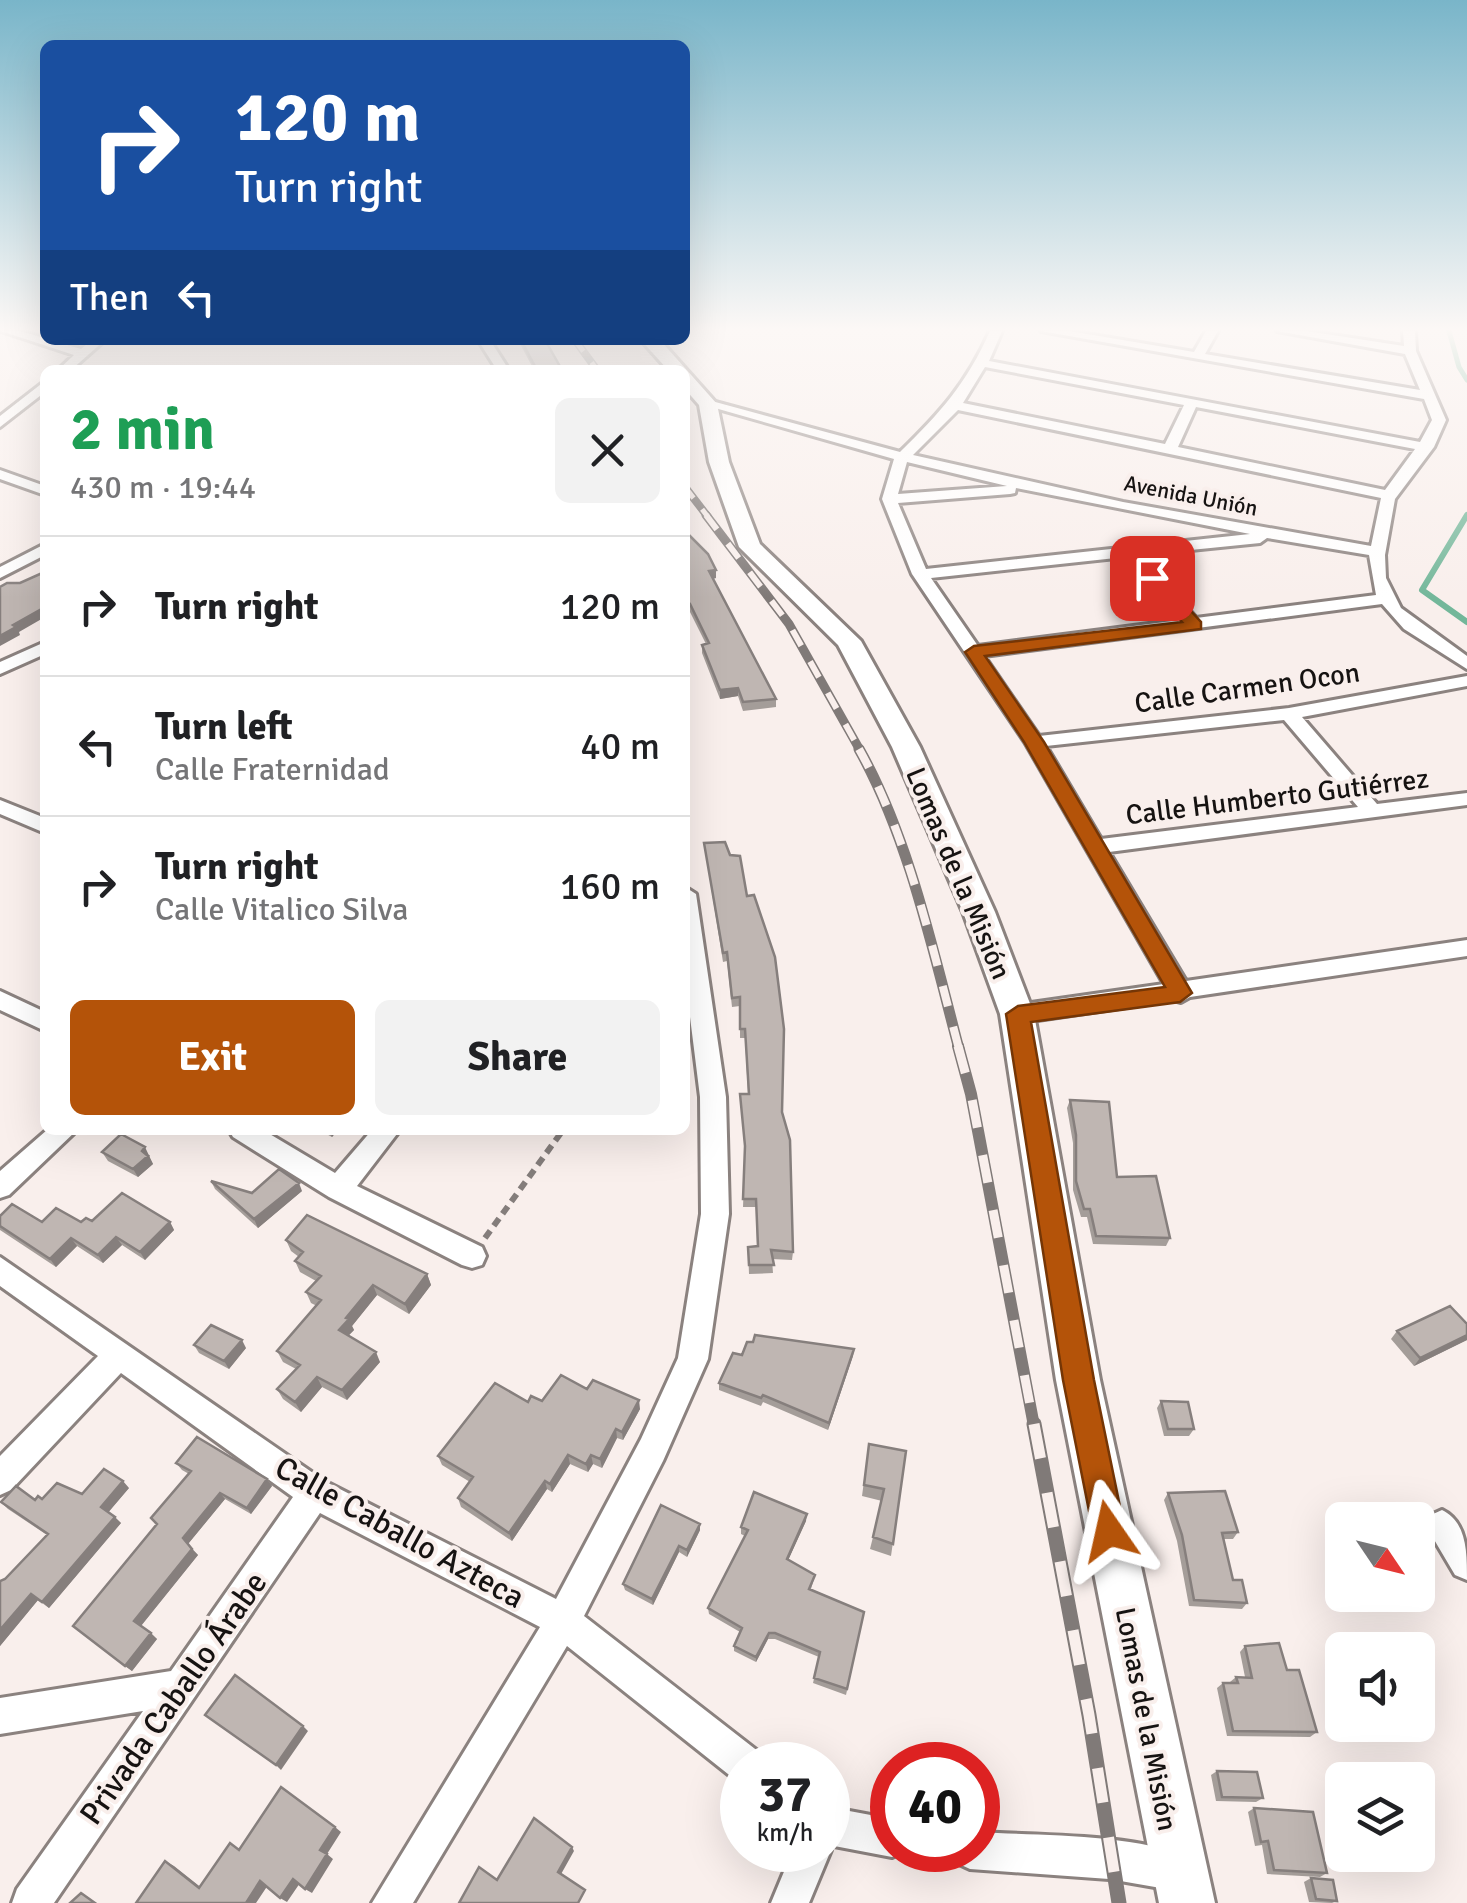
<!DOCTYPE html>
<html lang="en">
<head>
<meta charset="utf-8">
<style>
	:root { --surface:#fff; --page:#f2f2f2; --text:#202124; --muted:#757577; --line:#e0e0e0; --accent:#b45309 }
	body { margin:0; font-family:Signika,sans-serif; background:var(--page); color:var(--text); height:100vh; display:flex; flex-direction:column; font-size:38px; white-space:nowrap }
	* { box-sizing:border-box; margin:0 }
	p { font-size:32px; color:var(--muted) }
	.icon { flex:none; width:55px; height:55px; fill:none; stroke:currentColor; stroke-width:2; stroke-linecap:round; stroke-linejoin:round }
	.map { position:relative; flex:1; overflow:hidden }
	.drawer { position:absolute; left:40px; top:365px; width:650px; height:770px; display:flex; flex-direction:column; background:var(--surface); border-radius:15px; box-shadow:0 10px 40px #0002 }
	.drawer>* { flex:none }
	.guide { position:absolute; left:40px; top:40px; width:650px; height:305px; border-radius:15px; box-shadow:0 10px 40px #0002; background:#1a4fa0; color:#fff; overflow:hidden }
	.needle { width:65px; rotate:125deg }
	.controls { position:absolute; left:1325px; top:1502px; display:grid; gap:20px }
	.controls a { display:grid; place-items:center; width:110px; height:110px; border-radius:15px; background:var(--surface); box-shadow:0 10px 40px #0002; font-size:50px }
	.speed { position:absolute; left:720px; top:1742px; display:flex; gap:20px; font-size:50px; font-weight:700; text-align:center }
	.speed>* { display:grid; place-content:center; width:130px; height:130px; border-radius:50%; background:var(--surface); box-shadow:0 10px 40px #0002; line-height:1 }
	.speed small { font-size:25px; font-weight:400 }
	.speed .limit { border:15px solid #d22; background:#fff; color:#111 }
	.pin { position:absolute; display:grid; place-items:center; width:85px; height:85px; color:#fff; margin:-42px; border-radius:20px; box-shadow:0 5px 15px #0006 }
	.me { position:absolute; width:110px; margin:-55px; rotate:349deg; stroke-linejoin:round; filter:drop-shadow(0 0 8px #0008) }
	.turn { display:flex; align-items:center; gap:35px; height:210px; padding:0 30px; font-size:45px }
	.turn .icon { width:130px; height:130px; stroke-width:2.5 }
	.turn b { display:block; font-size:70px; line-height:85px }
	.then { display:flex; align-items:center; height:95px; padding:0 30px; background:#0003; gap:20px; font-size:38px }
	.round { display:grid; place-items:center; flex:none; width:105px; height:105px; border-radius:15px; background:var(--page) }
	.overview { display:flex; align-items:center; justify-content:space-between; height:170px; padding:0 30px }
	h1 { font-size:60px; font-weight:700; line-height:75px; color:#1e9e55 }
	.cta { display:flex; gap:20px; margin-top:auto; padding:20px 30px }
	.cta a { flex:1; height:115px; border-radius:15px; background:var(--accent); color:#fff; font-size:40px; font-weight:700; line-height:115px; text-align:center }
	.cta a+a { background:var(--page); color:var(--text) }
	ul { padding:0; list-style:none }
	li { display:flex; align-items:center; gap:30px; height:140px; padding:0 30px; border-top:2px solid var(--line) }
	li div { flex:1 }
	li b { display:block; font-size:38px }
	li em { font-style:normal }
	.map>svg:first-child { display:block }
</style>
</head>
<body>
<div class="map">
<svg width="1467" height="1903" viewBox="0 0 1467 1903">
	<rect width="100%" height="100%" fill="#f9efec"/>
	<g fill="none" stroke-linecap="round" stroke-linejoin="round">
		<!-- stream-far1 -->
		<path stroke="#73b79a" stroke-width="5" d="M1449 331 1459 367 1467 380"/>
		<!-- stream -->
		<path stroke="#73b79a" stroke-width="6" d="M1467 515 1422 590 1467 622"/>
		<!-- street casing -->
		<g stroke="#8b827f" stroke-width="6">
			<path id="street" d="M1 331H20L81 349 92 340H105L71 370H58L74 355Z
				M990 331H1002L989 361 1420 442 1432 420 1424 399 1041 331H1069L1194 352 1206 331H1218L1205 354 1420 390 1405 354 1277 331H1306L1404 346 1403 331H1415L1416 351 1446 420 1434 447 1395 499 1385 555 1386 578 1401 608 1467 656V669L1404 629 1382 604 984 656 1039 736 1289 708 1467 676V686L1302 717 1377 804 1467 793V805L1109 852 1186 981 1467 940V956L1190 997 1181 1002 1174 1000 1017 1023 1009 1020 1005 1014 1009 1008 1017 1005 1164 984 1025 742 912 574 882 499 894 459 701 404 708 400 900 452C940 413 967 383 990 331ZM985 367 1184 405 1165 444 963 403ZM1196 407 1415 449 1385 490 1178 447ZM958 410 1381 498 1371 546 1123 502 913 455ZM907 462 1007 486 898 494ZM1016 488 1250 534 926 569 898 503 1010 494 1015 493ZM1267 538 1369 555 1376 595 1196 618 1141 555 1260 543ZM1125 557 1180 620 978 646 931 578ZM1284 720 1358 807 1101 839 1046 746Z
				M478 340H490L509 370H497Z
				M45 381V392L0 427V416Z
				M0 470 45 486V495L0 479Z
				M45 544V555L0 578V567Z
				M45 642V654L0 674V662Z
				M0 800 45 818V833L0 814Z
				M685 887 696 894 726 1097 729 1214 708 1359 663 1461 584 1616 759 1752 764 1765H742V1782L733 1778 567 1646 413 1903H372L540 1627 320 1513 54 1903H12L17 1889 143 1711 0 1734V1698L171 1671 293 1497 121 1373 11 1490 0 1495V1456L98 1356 0 1286V1257L326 1482 556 1599 641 1439 678 1358 701 1214 700 1097 685 977Z
				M0 991 45 1012V1031L0 1010Z
				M47 1130H77L9 1195 0 1198V1171Z
				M229 1130H263L335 1173 372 1130H400L357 1186 482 1247 486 1256 482 1265 472 1268 462 1265 329 1197 233 1137Z
				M1442 1510C1467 1522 1467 1552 1467 1580L1455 1575 1426 1526 1431 1515Z
				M828 1807 892 1819V1850L905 1851 892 1857 829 1845 831 1850 809 1903H771L793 1850H828Z
				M978 1832C1043 1836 1130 1833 1192 1858L1197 1872 1192 1886 1178 1891 1109 1879 970 1869 957 1863 951 1850H978Z"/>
		</g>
		<!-- secondary casing -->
		<g stroke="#8b827f" stroke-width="6">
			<path id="secondary" d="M641 340H660L717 404 729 462 760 544 861 641 920 747 995 912 1034 1014 1100 1380 1215 1903H1159L1056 1380 1000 1014 963 912 892 747 838 645 739 547 709 462 699 405 685 389V370H668Z"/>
		</g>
		<!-- path -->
		<path stroke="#847d7b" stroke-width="6" stroke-dasharray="9 6" stroke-linecap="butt" d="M485 1238 563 1130"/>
		<!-- street -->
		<use href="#street" fill="#fff" fill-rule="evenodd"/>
		<!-- secondary -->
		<use href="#secondary" fill="#fff" fill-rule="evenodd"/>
		<!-- rail-far4 casing -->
		<g stroke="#807a78" stroke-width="8">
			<path id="rail-far4" d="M575 340 597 370
				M685 487 708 517"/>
		</g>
		<!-- rail-far3 casing -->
		<g stroke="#807a78" stroke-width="9">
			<path id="rail-far3" d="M706 515 789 624 861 752"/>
		</g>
		<!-- rail-far2 casing -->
		<g stroke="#807a78" stroke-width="11">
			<path id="rail-far2" d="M859 749C909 838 933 951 959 1049"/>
		</g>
		<!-- rail-far1 casing -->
		<g stroke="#807a78" stroke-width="12">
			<path id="rail-far1" d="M958 1046 971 1094 1034 1426"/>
		</g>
		<!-- rail casing -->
		<g stroke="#807a78" stroke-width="15">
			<path id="rail" d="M1034 1424 1089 1715 1119 1903"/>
		</g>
		<!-- rail-far4 -->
		<use href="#rail-far4" stroke="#f9efec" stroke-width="5" stroke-dasharray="14" stroke-linecap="butt"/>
		<!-- rail-far3 -->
		<use href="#rail-far3" stroke="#f9efec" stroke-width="6" stroke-dasharray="18" stroke-linecap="butt"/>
		<!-- rail-far2 -->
		<use href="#rail-far2" stroke="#f9efec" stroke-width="8" stroke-dasharray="21" stroke-linecap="butt"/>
		<!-- rail-far1 -->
		<use href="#rail-far1" stroke="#f9efec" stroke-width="9" stroke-dasharray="28" stroke-linecap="butt"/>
		<!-- rail -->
		<use href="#rail" stroke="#f9efec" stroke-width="11" stroke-dasharray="35" stroke-linecap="butt"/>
	</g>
	<!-- wall -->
	<path fill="#a49d99" d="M518 340H545L562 370H534Z
		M685 531 716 578 713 579 776 699V707L743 711 738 696 720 699 702 653V645L706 644 690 612Z
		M704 843 782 1112 793 1252 792 1260 772 1259 773 1273 749 1274 748 1247 757 1246 756 1207H743L745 1153 740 1094H748L745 1038H740V1006L732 1007 727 961 723 962Z
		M1070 1100 1117 1177 1170 1238 1166 1246 1093 1244 1087 1217H1081L1073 1190V1143L1067 1108Z
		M319 1130H338L332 1137Z
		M102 1152 150 1155 149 1157 153 1164 138 1177 108 1161Z
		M211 1181 252 1193 302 1191 258 1228 215 1189Z
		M0 1216 42 1222H170L174 1230 145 1260 122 1245 103 1263 77 1246 56 1267 0 1230Z
		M286 1240 427 1274 431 1285 409 1314 377 1295 352 1326 354 1330 349 1335 380 1362 347 1400 322 1387 301 1412 283 1399 277 1389 296 1369 283 1362 277 1351 317 1306 311 1303 306 1292 316 1281 300 1272 295 1261 299 1257 291 1251Z
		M1467 1324V1340L1414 1366 1391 1339 1397 1331Z
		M194 1345 246 1348 229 1369 199 1353Z
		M854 1349 828 1430 763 1402 761 1406 719 1390V1383L742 1355Z
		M587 1389 640 1409 623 1440 617 1438 602 1468 593 1464 588 1472 570 1464 552 1492 547 1489 512 1541 461 1507 458 1498 470 1482 442 1465 438 1456 528 1402 542 1401Z
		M1161 1401 1194 1429 1189 1436H1164L1157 1408Z
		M869 1444 906 1451 891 1556 870 1549 882 1501 862 1496Z
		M176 1463 267 1479 272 1486 251 1514 225 1499 188 1544 198 1555 141 1626 157 1639 132 1671 73 1626 156 1525 151 1518 189 1474 182 1470Z
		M129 1488 108 1512 121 1523 49 1608 38 1600 0 1646V1581L5 1579 47 1535 8 1509 1 1502 42 1499Z
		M1168 1493 1238 1532 1233 1539H1224L1233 1580 1247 1603 1242 1609 1189 1606 1177 1541 1164 1500Z
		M806 1521 788 1560 815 1575 811 1589 864 1612 846 1695 813 1683 819 1657 775 1639H768L756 1662 734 1651V1646L740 1632 709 1614 708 1608 745 1536 741 1534V1527Z
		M700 1524V1530L687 1557 679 1552 653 1605 625 1590 623 1584Z
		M1245 1646 1287 1670 1317 1732 1310 1737 1227 1736 1217 1688 1223 1683 1230 1682 1236 1677H1245L1240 1652Z
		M1217 1771 1263 1798 1256 1802 1216 1801 1211 1775Z
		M1254 1808 1327 1873 1320 1877 1267 1874 1262 1845 1255 1846 1248 1812Z
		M1311 1878 1337 1901 1332 1903 1309 1902 1304 1882Z"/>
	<!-- shaded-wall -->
	<path fill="#867f7d" d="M716 570V578L709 579V571Z
		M690 604V612L685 613V605Z
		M45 607V617L19 632 20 635 0 646V636L13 625Z
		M738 688V696L720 699V690Z
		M329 1130H338L332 1137Z
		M145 1147 153 1164 138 1177 133 1169 142 1151Z
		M299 1183 302 1191 258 1228 254 1219Z
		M170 1222 174 1230 145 1260 140 1252Z
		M116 1237 122 1245 103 1263 98 1255Z
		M71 1238 77 1246 56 1267 50 1259Z
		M427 1274 431 1285 409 1314 405 1304Z
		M373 1285 377 1295 352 1326 354 1330 344 1340 339 1330 346 1318Z
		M1467 1335V1340L1414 1366 1420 1358Z
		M242 1340 246 1348 229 1369 224 1361Z
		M854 1349 853 1356 828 1430 829 1423Z
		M376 1352 380 1362 347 1400 342 1390Z
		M317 1377 322 1387 301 1412 295 1402Z
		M639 1400 640 1409 623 1440 622 1432Z
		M616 1429 617 1438 602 1468 600 1459Z
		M568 1455 570 1464 552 1492 550 1484Z
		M591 1455 593 1464 588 1472 586 1464Z
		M267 1479 272 1486 251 1514 247 1508Z
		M123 1481 129 1488 107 1514 101 1507Z
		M545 1481 547 1489 512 1541 509 1533Z
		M220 1493 225 1499 188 1544 183 1538Z
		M807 1514 806 1521 786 1565 787 1559Z
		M115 1517 121 1523 49 1608 42 1602Z
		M700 1524V1530L687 1557V1550Z
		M679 1546V1552L653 1605 652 1599Z
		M192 1549 198 1555 140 1627 134 1621Z
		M31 1594 38 1600 0 1646V1630Z
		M151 1633 157 1639 132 1671 125 1666Z
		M769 1633 768 1639 756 1662V1657Z
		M303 1726 308 1731 281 1770 276 1765Z
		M335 1827 341 1832 327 1854 333 1859 312 1893 305 1889 320 1850Z
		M572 1847 574 1851 560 1876 558 1872Z
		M165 1861 174 1866 208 1893 199 1888Z
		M293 1879 300 1883 287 1902 280 1898Z
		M260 1881 268 1885 256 1903H246Z"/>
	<!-- building -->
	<path fill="#bfb6b2" stroke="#867f7d" stroke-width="2.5" d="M521 340H545L562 370H537Z
		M685 531 708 554 716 570 709 571 776 699 743 702 738 688 720 690 702 645 709 643 690 604 685 605Z
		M40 574 45 577V607L13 625 16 627 0 636V587L7 583H20Z
		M725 842 730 855 740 856 747 896 754 895 775 957 784 1029 782 1112 790 1140 793 1252 771 1250 774 1265H749L748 1247 758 1246 756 1199H743L745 1146 740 1094H749L745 1029H740V997L732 998 727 952 723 953 704 843Z
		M1070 1100 1109 1102 1117 1177 1156 1176 1170 1238 1096 1236 1090 1209H1084L1076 1181V1135Z
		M121 1134 145 1147 142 1151 148 1156 133 1169 102 1152Z
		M279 1169 299 1183 254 1219 211 1181 252 1193Z
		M122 1193 170 1222 140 1252 116 1237 98 1255 71 1238 50 1259 0 1226V1216L12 1204 42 1222 56 1208 81 1222 86 1218 92 1221Z
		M307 1215 427 1274 405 1304 373 1285 346 1318 349 1319 339 1330 376 1352 342 1390 317 1377 295 1402 277 1389 300 1365 277 1351 321 1300 306 1292 321 1276 295 1261 303 1252 286 1240Z
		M1450 1306 1467 1324V1335L1420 1358 1397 1331Z
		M211 1325 242 1340 224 1361 194 1345Z
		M755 1335 854 1349 829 1423 763 1395 761 1398 719 1383 733 1353 742 1355 747 1342H753Z
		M561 1375 587 1389 593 1380 639 1400 622 1432 616 1429 600 1459 591 1455 586 1464 568 1455 550 1484 545 1481 509 1533 458 1498 473 1477 438 1456 495 1383 528 1402 531 1396 542 1401Z
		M1161 1401 1188 1402 1194 1429H1168Z
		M197 1437 267 1479 247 1508 220 1493 183 1538 192 1549 134 1621 151 1633 125 1666 73 1626 157 1524 151 1518 191 1471 176 1463Z
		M869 1444 906 1451 893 1544 873 1537 884 1489 864 1485Z
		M104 1469 123 1481 101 1507 115 1517 42 1602 31 1594 0 1630V1581L5 1579 48 1534 1 1502 16 1486 35 1500 38 1496 42 1499 57 1483 82 1494Z
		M1225 1491 1238 1532 1222 1533 1233 1580H1242L1247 1603 1194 1600 1182 1535 1168 1493Z
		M754 1492 807 1514 787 1559 815 1575 809 1589 864 1612 847 1689 814 1678 820 1652 775 1633H769L756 1657 734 1646 742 1628 708 1608 748 1530 741 1527Z
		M661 1505 700 1524 687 1550 679 1546 652 1599 623 1584Z
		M1279 1643 1287 1670H1299L1317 1732 1233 1731 1223 1683H1238L1236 1677 1252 1678 1245 1646Z
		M235 1675 303 1726 276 1765 205 1715Z
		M1217 1771 1257 1772 1263 1798 1222 1797Z
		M281 1787 335 1827 320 1850 327 1854 305 1889 293 1879 280 1898 260 1881 246 1903H136L165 1861 199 1888 230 1843 239 1850Z
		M1254 1808 1313 1812 1327 1873 1274 1870 1268 1841 1261 1842Z
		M534 1818 572 1847 558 1872 585 1890 578 1903H459L479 1867 497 1880Z
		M1311 1878 1333 1880 1337 1901 1316 1899Z
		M81 1893 95 1903H70Z"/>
	<!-- sky -->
	<linearGradient id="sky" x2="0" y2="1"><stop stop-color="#79b5c9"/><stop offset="0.55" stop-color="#fcf8f6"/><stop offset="1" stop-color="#fcf8f6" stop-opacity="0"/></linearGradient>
	<rect width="1467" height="598" fill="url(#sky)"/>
	<!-- route -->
	<path fill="#b45309" stroke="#753606" stroke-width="2.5" d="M1147 575H1158L1201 622V629L985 656 1044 742 1192 993 1180 1002 1031 1022 1094 1380 1125 1531 1121 1543 1109 1547 1097 1543 1093 1531 1063 1380 1006 1014 1018 1006 1165 987 1024 742 965 652 974 646 1182 622 1147 581Z"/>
	<g text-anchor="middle" stroke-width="8" stroke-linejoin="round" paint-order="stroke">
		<!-- far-street labels -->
		<g font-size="22" fill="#161312" stroke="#f9efec">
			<text transform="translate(1191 495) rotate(11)" y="8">Avenida Unión</text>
		</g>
		<!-- street labels -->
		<g font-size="28" fill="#161312" stroke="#f9efec">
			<text transform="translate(1247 687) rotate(-8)" y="10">Calle Carmen Ocon</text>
			<text transform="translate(1277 796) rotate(-7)" y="10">Calle Humberto Gutiérrez</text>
			<text transform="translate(959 873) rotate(67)" y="10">Lomas de la Misión</text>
			<text transform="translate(1147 1719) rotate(79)" y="10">Lomas de la Misión</text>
		</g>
		<!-- near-street labels -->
		<g font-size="32" fill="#161312" stroke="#f9efec">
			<text transform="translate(400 1532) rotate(29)" y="11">Calle Caballo Azteca</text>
			<text transform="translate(173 1698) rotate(-55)" y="11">Privada Caballo Árabe</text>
		</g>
	</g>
</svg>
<div class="controls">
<a><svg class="needle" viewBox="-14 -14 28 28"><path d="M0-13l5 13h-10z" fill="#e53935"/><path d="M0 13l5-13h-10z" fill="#757577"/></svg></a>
<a><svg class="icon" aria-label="sound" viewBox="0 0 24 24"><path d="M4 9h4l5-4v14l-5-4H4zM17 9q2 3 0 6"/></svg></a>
<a><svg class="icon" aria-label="layers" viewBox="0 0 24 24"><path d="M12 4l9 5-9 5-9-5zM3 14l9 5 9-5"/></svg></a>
</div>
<div class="speed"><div>37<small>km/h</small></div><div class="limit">40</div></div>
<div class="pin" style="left:1152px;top:578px;background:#d93025"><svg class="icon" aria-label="arrive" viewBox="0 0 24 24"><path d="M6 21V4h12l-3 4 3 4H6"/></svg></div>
<svg class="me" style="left:1109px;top:1531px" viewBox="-20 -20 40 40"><path d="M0-17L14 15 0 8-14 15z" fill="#b45309" stroke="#fff" stroke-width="4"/></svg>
<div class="guide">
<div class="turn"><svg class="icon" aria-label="right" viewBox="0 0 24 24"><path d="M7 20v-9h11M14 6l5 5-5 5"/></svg><div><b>120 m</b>Turn right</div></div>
<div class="then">Then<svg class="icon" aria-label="left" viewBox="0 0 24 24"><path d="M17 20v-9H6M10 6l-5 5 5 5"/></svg></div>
</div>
<section class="drawer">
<div class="overview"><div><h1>2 min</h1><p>430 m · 19:44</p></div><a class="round"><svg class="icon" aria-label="close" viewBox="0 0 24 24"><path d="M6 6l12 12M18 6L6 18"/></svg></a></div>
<ul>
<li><svg class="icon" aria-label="right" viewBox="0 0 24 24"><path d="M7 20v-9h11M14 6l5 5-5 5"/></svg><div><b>Turn right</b></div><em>120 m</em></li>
<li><svg class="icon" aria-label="left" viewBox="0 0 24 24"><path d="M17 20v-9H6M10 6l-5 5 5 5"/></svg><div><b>Turn left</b><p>Calle Fraternidad</p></div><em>40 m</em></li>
<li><svg class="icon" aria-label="right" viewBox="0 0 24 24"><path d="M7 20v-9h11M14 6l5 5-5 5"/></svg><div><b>Turn right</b><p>Calle Vitalico Silva</p></div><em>160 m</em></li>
</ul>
<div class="cta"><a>Exit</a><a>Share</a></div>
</section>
</div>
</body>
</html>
